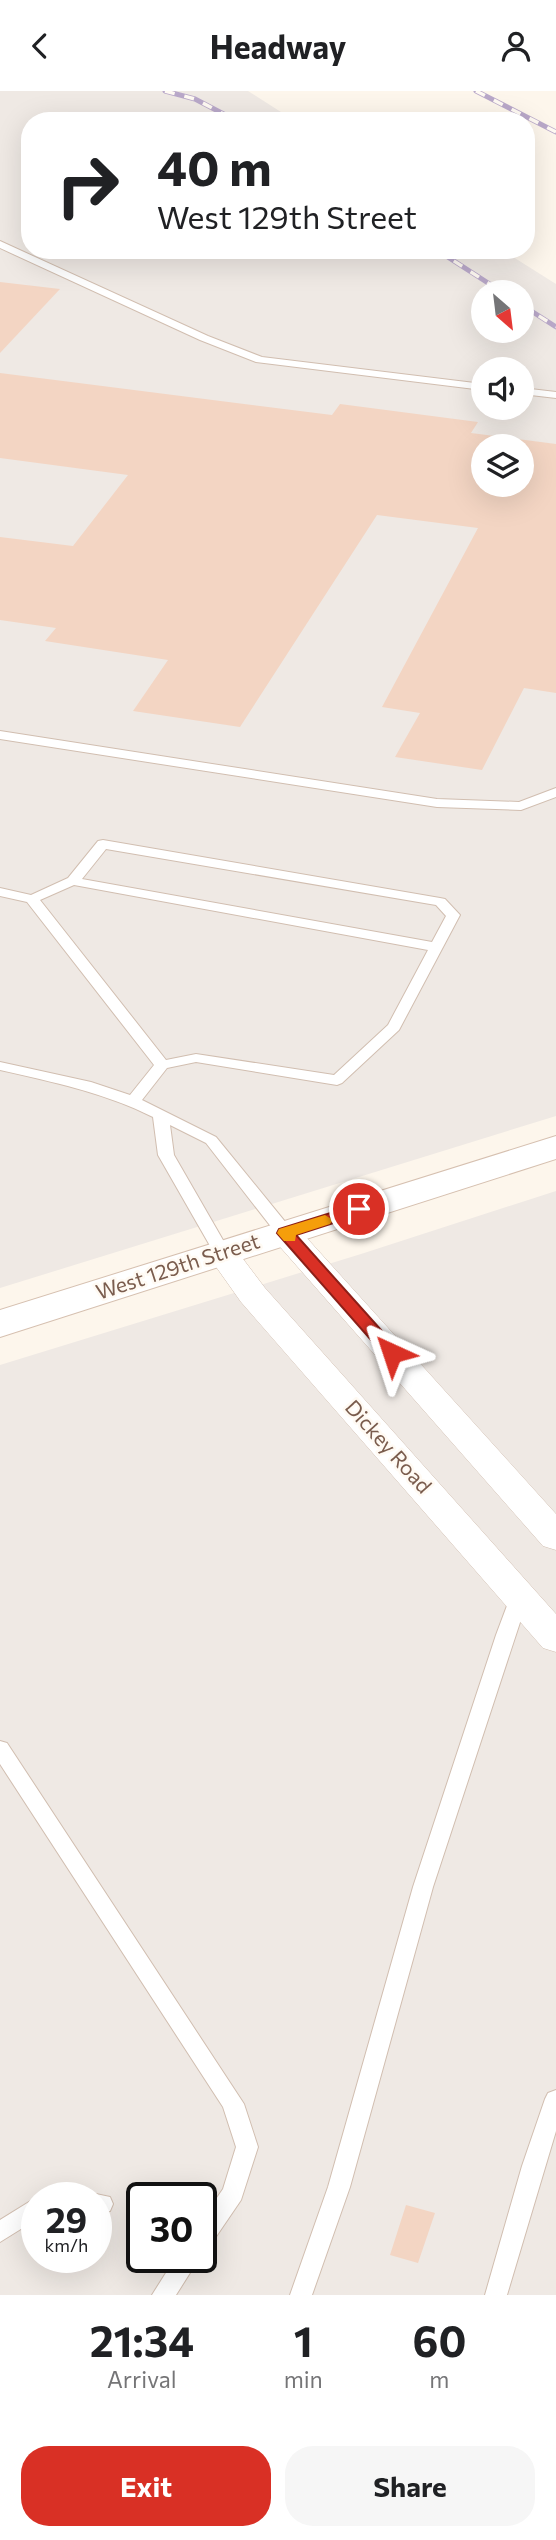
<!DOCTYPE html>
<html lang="en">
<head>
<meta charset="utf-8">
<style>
	:root { --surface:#fff; --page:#f6f6f6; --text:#202124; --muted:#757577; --accent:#d93025 }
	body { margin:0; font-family:Commissioner,sans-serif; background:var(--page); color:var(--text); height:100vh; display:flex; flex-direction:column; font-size:26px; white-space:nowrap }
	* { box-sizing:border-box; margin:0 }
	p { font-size:23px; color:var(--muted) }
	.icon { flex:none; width:38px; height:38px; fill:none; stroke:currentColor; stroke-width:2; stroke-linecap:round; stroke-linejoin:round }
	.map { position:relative; height:2204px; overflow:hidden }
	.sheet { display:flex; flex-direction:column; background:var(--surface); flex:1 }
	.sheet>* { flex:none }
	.banner { position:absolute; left:21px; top:21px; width:514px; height:147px; border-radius:28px; box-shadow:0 7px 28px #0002; background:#fff; color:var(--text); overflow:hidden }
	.needle { width:46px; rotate:152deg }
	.fabs { position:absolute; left:471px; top:189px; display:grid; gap:14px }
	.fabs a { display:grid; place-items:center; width:63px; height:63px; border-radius:50%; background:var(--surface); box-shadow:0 7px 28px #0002; font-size:35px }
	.speed { position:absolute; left:21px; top:2091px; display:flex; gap:14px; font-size:35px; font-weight:700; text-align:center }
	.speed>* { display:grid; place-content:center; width:91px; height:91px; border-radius:50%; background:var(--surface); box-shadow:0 7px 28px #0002; line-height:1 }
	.speed small { font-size:18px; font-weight:400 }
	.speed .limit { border:4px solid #111; border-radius:10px; background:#fff; color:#111 }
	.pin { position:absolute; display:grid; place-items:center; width:60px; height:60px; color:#fff; margin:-30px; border:4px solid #fff; border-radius:50%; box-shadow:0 2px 7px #0007 }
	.me { position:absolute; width:77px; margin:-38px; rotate:318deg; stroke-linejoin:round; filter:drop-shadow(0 0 5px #0008) }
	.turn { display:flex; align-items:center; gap:24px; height:147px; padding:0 21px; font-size:32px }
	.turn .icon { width:91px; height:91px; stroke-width:2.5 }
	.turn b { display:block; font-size:49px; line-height:60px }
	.eta { display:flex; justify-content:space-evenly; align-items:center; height:119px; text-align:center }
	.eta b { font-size:42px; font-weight:700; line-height:49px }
	.button { display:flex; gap:14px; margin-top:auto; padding:14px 21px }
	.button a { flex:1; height:80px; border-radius:28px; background:var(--accent); color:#fff; font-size:28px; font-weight:700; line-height:80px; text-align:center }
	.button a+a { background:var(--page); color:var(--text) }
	header { display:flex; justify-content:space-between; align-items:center; height:91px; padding:0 21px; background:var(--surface); font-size:32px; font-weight:700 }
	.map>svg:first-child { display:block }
</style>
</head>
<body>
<header><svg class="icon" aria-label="back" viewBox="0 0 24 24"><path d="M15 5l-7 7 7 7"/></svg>Headway<svg class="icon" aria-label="person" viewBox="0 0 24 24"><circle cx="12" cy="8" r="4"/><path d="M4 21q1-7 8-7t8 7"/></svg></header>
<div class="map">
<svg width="556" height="2204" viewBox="0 0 556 2204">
	<rect width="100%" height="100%" fill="#fdf6ec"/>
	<!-- industrial -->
	<path fill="#efe9e4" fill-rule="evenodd" d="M0 0H248L295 30H30V159H502L556 193V1025L0 1197ZM483 201H522V240H483ZM483 278H522V317H483ZM483 355H522V394H483Z
		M556 1100V2204H0V1274L361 1163ZM37 2107H96V2166H37ZM142 2107H201V2166H142Z"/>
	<!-- building -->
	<path fill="#f3d5c3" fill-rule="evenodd" d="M0 191 60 198 0 262Z
		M0 282 332 324 340 313 478 331 471 342 556 353V602L524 597 482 679 395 666 420 622 382 616 478 437 377 424 240 636 133 620 168 569 45 550 56 537 0 529V446L73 455 128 384 0 367ZM483 355H522V394H483Z
		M406 2114 435 2122 418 2172 390 2164Z"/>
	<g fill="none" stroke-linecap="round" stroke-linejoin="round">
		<!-- lane casing -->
		<g stroke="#d1beb0" stroke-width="2">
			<path id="lane" d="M0 150 208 245 262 266 483 293V299L256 271 200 249 0 157Z
				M522 297 556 301V307L522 303Z
				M0 640 437 708 519 711 556 697V706L521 719 437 716 0 648Z
				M103 749 440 807 445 808 460 824 399 939 342 992 337 994 196 971 167 977 142 1009 216 1046 291 1138 293 1142 291 1146H279L206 1052 170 1034 174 1064 231 1163 223 1168 217 1167 158 1064 153 1026C105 1002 53 991 0 979V971L91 991 130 1004 154 974 27 811 0 805V797L31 804 68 787 98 750ZM106 758 436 814 446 825 432 851 82 788ZM74 794 428 859 388 934 334 984 196 963 166 969 40 809Z
				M520 1497 526 1499 529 1504 433 1796 350 2096 312 2204H290L328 2096 413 1796 496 1544 511 1504 514 1499Z
				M0 1650 7 1652 244 2013 258 2056 241 2109 209 2156 201 2159V2130L223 2098 236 2056 223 2016 0 1673Z
				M556 1999V2040L507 2204H485L522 2075 545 2008 548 2002Z
				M96 2103 110 2106 113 2113 110 2120 96 2123V2107H88Z
				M37 2106V2128L0 2151V2129Z
				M176 2166H200L176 2204H152Z"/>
		</g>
		<!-- street casing -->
		<g stroke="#d1beb0" stroke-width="1">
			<path id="street" d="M285 1132 296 1135 556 1423V1459L543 1455 274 1149 269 1142 274 1135Z
				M223 1153 234 1156 265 1197 556 1523V1561L543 1557 241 1211 207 1163 212 1156Z"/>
		</g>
		<!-- secondary casing -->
		<g stroke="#d6c0b0" stroke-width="2">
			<path id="secondary" d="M556 1045V1068L0 1246V1219Z"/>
		</g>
		<!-- lane -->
		<use href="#lane" fill="#fff" fill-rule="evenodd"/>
		<!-- street -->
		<use href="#street" fill="#fff" fill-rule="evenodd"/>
		<!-- secondary -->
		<use href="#secondary" fill="#fff" fill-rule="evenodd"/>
		<!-- rail casing -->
		<g stroke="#b9a8c9" stroke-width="5">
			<path id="rail" d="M165 0 195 8 237 30
				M476 0 556 41
				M437 159 502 201
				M522 214 556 236"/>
		</g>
		<!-- rail -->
		<use href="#rail" stroke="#fffaf3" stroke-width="3.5" stroke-dasharray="10" stroke-linecap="butt"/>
	</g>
	<!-- route -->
	<path fill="#d93025" stroke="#8d1f18" stroke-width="2" d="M359 1113 367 1118 365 1122 296 1144 398 1258 401 1262 398 1266H386L277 1142 279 1138Z"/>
	<!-- slow -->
	<path fill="#f59e0b" d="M325 1124 333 1129 330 1133 296 1144 295 1150H284L277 1142 279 1138Z"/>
	<g text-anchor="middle" stroke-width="5" stroke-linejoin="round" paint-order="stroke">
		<!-- street labels -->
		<g font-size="21" fill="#7a5c4d" stroke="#fffaf3">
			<text transform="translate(178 1176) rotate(-18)" y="7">West 129th Street</text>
			<text transform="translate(388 1356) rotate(48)" y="7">Dickey Road</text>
		</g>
	</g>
</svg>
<div class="fabs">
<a><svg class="needle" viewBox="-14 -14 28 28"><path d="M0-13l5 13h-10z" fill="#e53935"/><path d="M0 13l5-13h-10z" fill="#757577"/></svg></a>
<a><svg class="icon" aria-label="sound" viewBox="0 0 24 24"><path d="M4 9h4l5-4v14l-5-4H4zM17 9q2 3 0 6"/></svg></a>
<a><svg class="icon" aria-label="layers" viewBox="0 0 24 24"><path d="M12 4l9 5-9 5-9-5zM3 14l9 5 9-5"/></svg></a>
</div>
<div class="speed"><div>29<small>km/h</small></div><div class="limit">30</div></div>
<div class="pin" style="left:359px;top:1118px;background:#d93025"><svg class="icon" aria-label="arrive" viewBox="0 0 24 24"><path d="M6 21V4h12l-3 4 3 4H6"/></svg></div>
<svg class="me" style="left:392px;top:1262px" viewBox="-20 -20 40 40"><path d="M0-17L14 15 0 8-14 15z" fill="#d93025" stroke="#fff" stroke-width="4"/></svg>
<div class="banner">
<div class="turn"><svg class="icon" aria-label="right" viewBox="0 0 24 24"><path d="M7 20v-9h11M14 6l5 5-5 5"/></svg><div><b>40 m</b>West 129th Street</div></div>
</div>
</div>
<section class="sheet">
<div class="eta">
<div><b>21:34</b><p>Arrival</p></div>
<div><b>1</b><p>min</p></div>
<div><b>60</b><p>m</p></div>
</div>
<div class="button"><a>Exit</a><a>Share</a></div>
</section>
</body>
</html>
